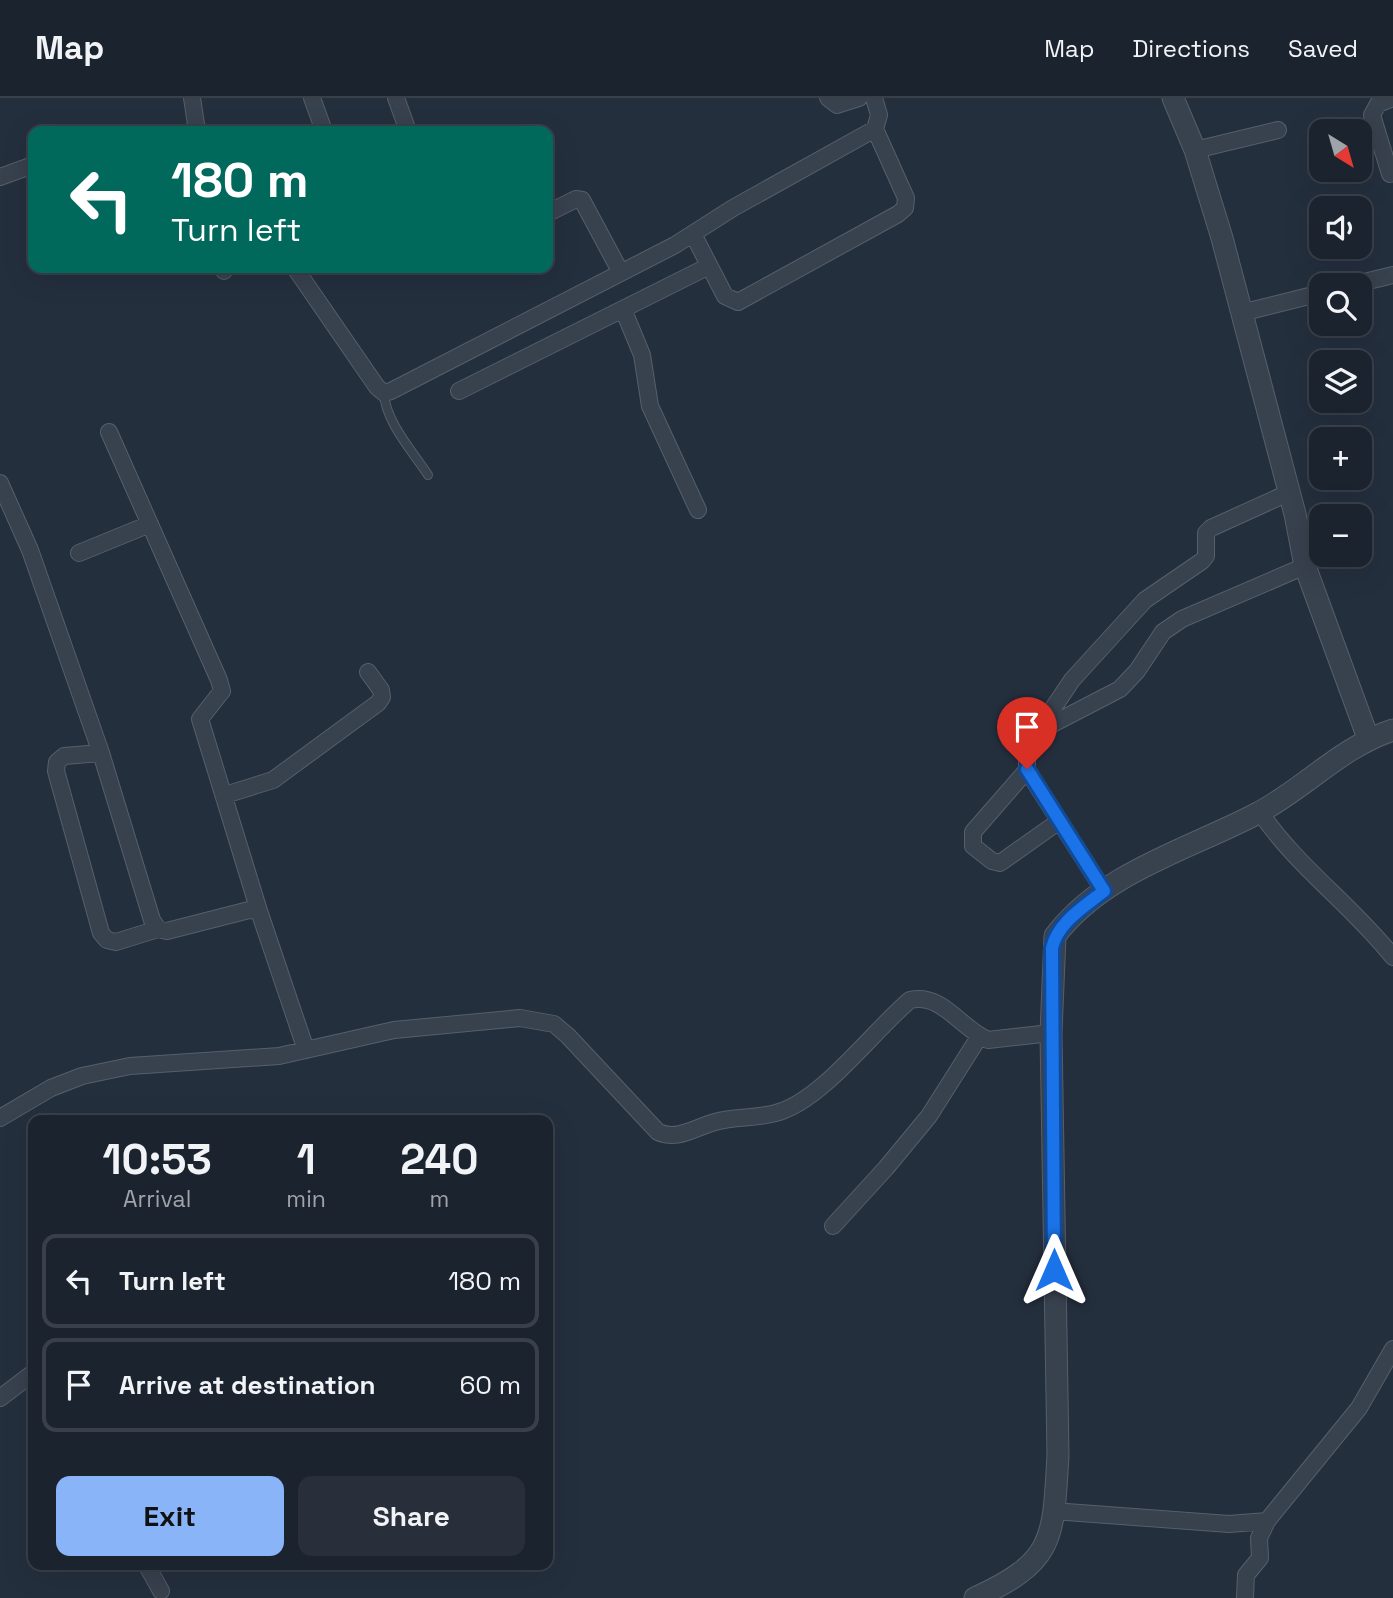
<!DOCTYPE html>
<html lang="en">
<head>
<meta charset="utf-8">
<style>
	:root { --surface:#1b232e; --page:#282f3a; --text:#f1f3f6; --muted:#a0a4aa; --line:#39404a; --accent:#8ab4f8 }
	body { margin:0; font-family:"Space Grotesk",sans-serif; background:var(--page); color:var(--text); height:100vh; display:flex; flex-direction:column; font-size:26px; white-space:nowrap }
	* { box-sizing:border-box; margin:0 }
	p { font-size:23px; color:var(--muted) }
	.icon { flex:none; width:38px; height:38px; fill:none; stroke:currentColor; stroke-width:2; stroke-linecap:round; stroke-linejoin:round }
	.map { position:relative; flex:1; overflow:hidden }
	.details { position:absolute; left:28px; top:1017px; width:525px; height:455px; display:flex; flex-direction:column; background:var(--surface); border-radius:14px; box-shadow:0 7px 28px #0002,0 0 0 2px var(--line) }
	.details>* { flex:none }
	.banner { position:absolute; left:28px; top:28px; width:525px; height:147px; border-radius:14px; box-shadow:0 7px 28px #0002,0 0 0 2px var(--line); background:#00695c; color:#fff; overflow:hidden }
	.needle { width:46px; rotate:143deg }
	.fabs { position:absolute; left:1309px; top:21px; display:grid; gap:14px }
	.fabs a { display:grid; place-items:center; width:63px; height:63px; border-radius:14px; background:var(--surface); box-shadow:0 7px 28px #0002,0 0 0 2px var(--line); font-size:35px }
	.pin { position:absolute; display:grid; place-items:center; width:60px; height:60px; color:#fff; margin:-72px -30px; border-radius:50% 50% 50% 0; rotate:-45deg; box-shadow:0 0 7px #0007 }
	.pin .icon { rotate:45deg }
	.me { position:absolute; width:77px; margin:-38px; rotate:0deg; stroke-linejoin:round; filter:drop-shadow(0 0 5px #0008) }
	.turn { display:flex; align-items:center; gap:24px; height:147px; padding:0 28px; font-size:32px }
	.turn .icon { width:91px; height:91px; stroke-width:2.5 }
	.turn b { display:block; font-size:49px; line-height:60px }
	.eta { display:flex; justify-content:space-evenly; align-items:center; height:119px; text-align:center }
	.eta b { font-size:42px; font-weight:700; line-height:49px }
	.action { display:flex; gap:14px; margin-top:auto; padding:14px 28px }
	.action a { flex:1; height:80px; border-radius:14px; background:var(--accent); color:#111; font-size:28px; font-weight:700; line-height:80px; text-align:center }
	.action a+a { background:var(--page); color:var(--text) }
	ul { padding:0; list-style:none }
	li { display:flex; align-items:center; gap:21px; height:94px; margin:0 14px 10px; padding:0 14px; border:4px solid var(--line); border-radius:14px }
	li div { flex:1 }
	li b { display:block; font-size:26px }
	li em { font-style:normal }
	header { display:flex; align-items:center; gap:42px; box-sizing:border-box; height:98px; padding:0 35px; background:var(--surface); border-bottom:2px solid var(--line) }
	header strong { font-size:33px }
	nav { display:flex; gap:38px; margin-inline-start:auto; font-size:24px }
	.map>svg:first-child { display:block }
</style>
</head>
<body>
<header>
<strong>Map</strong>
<nav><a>Map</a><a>Directions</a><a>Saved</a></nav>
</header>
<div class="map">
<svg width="1393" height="1500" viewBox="0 0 1393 1500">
	<rect width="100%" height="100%" fill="#242f3e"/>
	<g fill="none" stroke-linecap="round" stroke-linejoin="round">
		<!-- service casing -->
		<g stroke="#565f6c" stroke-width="10">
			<path id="service" d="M384 295C385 323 413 354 428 377"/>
		</g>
		<!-- minor casing -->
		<g stroke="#565f6c" stroke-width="18">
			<path id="minor" d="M192 0 197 33
				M312 0 324 33
				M396 0 408 33
				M828 0 837 7 859 0
				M1195 52 1278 32
				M1390 76 1372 17 1378 6 1393 0
				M0 79 33 67
				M548 115 576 101 582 102 620 173
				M693 136 725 198 738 204 898 116 905 110 906 100 875 31
				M224 170V173
				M295 170 377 289 384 295 391 293 675 147 733 110 875 31 879 17 874 0
				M1352 187 1393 177
				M623 211 642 257 650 308 698 412
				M1241 215 1321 195
				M459 293 709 168
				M109 334 219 582 222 593 200 621 259 813
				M0 385 30 452 101 655 152 822 158 831 167 833 249 812 259 813 306 952
				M79 455 150 426
				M1039 633 1120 591 1137 573 1163 534 1182 521 1305 468
				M101 655 64 658 57 664 56 673 101 835 107 842 116 844 158 831
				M1027 672 973 734V748L992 763 1000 765 1058 724
				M225 697 273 682 378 605 382 599 381 592 368 574
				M1260 714C1297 769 1352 807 1393 859
				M1104 793 1027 672V649L1072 582 1145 502 1202 463 1206 458V435L1211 430 1288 395
				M0 1020 51 990 82 978 130 968 279 958 394 932 520 920 554 926 568 938 658 1034C678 1043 696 1029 715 1024 736 1018 758 1021 779 1014 823 1001 874 932 910 902 942 894 961 931 988 942L1051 935
				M833 1128 886 1070 929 1018 979 939
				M0 1300 33 1275
				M1053 1413 1229 1426 1267 1423
				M146 1466 161 1493
				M1245 1500 1246 1477 1260 1460 1259 1440 1267 1423 1359 1310 1393 1251"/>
		</g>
		<!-- tertiary casing -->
		<g stroke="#565f6c" stroke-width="23">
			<path id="tertiary" d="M1173 0 1195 52 1222 140 1295 416 1305 468 1368 640
				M975 1500C1056 1463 1053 1440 1058 1357L1051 935 1055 838C1103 774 1190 751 1258 715 1305 690 1341 649 1393 632"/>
		</g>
		<!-- service -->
		<use href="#service" stroke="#38414e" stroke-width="8"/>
		<!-- minor -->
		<use href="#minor" stroke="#38414e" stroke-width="16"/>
		<!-- tertiary -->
		<use href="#tertiary" stroke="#38414e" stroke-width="21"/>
	</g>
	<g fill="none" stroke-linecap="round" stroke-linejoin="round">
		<!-- route casing -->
		<g stroke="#114b97" stroke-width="18">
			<path id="route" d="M1027 671 1104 793C1084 809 1058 824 1052 850L1054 1172"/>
		</g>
		<!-- route -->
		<use href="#route" stroke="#1a73e8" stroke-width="12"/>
	</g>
</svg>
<div class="fabs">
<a><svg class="needle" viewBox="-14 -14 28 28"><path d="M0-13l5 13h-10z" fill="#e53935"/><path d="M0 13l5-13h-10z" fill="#a0a4aa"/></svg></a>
<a><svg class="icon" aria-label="sound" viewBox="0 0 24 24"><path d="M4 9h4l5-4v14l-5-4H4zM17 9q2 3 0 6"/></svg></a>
<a><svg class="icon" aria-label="search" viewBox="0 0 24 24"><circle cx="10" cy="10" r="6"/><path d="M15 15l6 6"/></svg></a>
<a><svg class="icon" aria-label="layers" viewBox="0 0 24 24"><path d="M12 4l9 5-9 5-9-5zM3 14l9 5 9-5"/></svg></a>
<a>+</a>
<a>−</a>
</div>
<div class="pin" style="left:1027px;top:671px;background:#d93025"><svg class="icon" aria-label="arrive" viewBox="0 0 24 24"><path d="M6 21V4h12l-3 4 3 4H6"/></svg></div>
<svg class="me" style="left:1054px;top:1172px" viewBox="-20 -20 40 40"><path d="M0-17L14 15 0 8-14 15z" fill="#1a73e8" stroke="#fff" stroke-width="4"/></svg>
<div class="banner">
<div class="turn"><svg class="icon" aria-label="left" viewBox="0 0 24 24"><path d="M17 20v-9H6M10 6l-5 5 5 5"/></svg><div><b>180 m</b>Turn left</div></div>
</div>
<section class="details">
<div class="eta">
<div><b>10:53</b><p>Arrival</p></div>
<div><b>1</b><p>min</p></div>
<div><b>240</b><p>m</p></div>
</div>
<ul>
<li><svg class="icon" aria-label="left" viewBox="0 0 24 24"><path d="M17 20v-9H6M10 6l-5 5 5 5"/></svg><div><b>Turn left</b></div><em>180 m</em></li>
<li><svg class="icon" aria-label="arrive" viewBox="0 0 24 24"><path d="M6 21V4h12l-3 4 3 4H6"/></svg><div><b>Arrive at destination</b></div><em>60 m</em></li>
</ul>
<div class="action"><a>Exit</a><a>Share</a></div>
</section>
</div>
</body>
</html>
